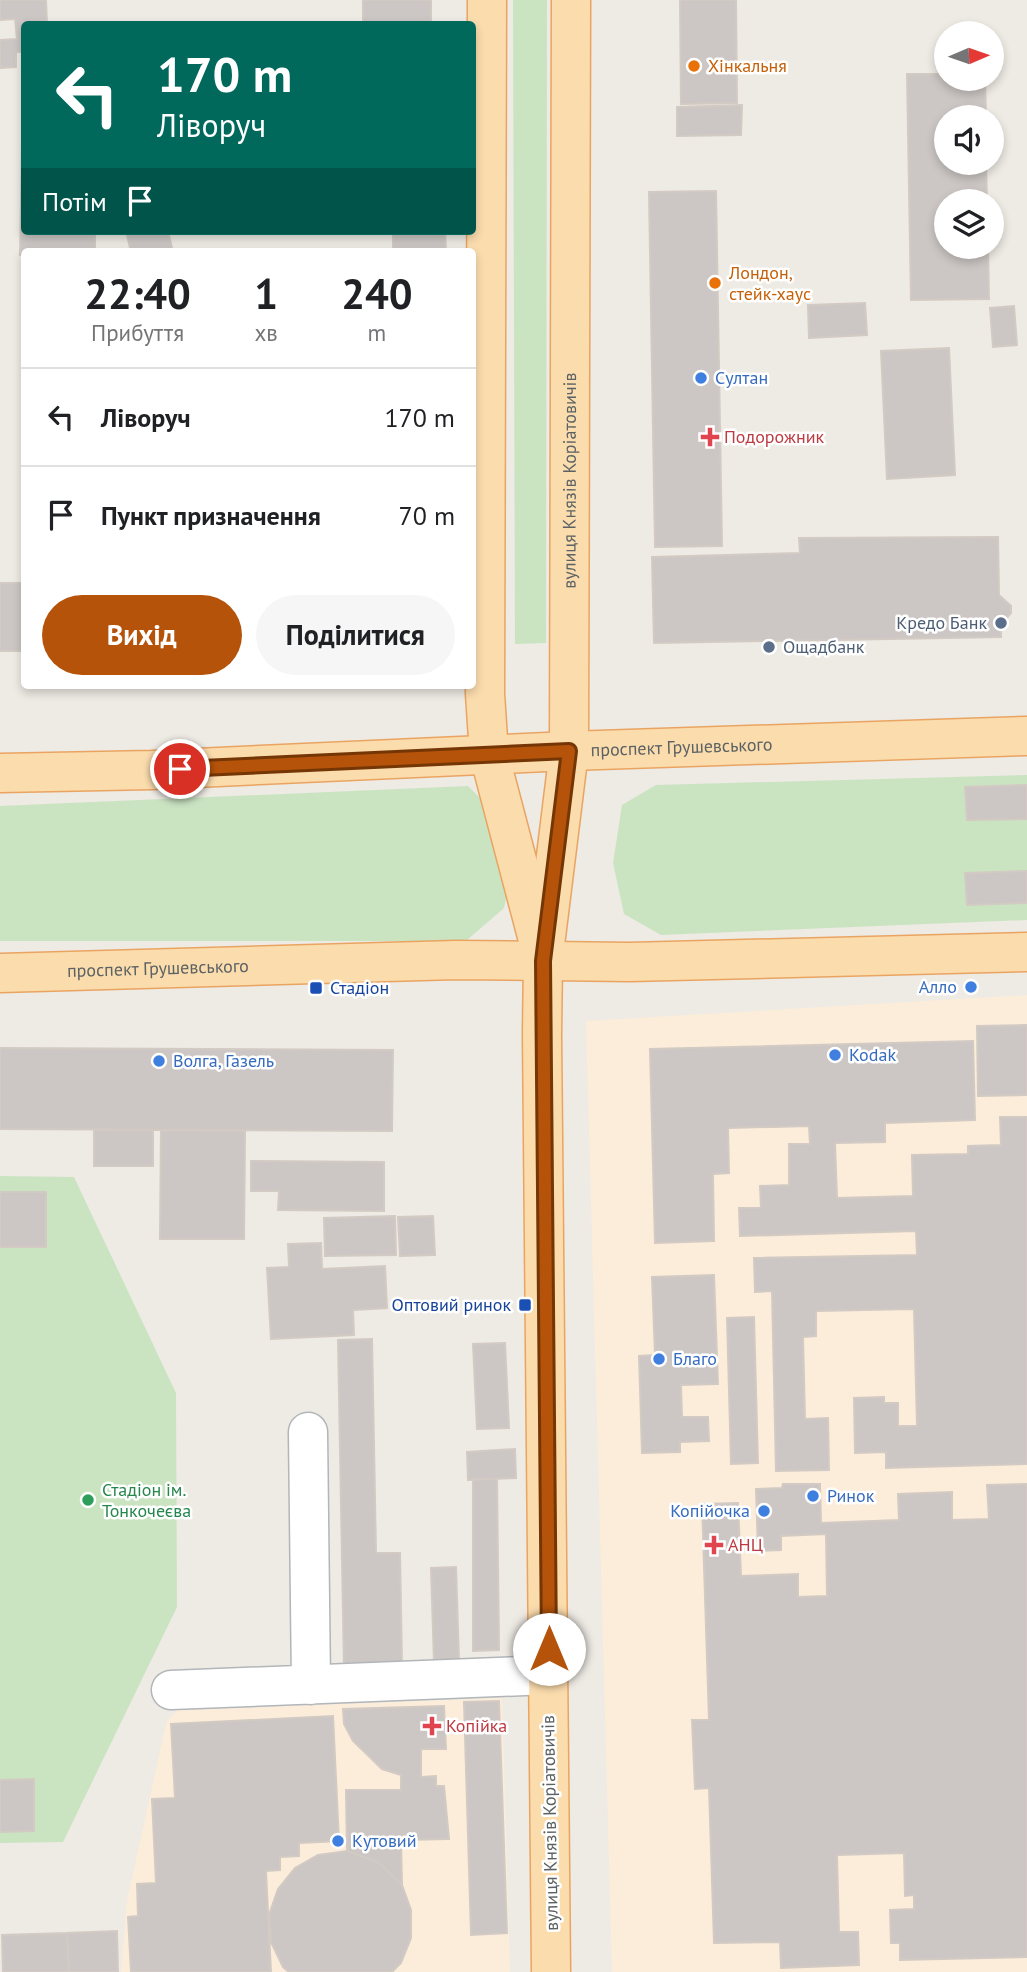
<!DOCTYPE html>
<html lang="uk">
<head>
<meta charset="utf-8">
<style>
	:root { --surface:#fff; --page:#f6f6f6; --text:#202124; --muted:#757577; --line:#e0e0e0; --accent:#b45309 }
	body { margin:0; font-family:"PT Sans",sans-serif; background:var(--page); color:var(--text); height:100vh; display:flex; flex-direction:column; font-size:26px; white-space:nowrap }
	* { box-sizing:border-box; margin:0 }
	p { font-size:23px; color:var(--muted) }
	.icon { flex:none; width:38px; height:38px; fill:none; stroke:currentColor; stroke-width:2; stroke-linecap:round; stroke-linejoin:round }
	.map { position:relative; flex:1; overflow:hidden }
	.side { position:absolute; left:21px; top:248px; width:455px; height:441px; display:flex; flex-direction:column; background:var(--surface); border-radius:7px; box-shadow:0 4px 10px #0003 }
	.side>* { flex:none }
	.hud { position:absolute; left:21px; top:21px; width:455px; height:214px; border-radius:7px; box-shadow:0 4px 10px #0003; background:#00695c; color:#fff; overflow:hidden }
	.needle { width:46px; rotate:88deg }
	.fabs { position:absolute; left:934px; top:21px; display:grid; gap:14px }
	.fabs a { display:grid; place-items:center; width:70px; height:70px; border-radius:50%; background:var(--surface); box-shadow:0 4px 10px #0003; font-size:35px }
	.pin { position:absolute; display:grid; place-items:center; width:60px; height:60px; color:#fff; margin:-30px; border:4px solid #fff; border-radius:50%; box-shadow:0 2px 7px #0007 }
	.me { position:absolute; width:77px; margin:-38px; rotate:0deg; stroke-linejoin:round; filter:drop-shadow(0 0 5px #0008) }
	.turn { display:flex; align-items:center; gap:24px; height:147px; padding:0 21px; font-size:32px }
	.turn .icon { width:91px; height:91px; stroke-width:2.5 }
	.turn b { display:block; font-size:49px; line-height:60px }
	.then { display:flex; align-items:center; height:66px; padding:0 21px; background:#0003; gap:14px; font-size:26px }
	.eta { display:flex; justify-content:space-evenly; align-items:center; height:119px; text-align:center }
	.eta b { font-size:42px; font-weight:800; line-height:49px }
	.primary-button { display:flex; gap:14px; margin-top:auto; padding:14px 21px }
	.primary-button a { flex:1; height:80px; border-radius:42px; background:var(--accent); color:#fff; font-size:28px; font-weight:800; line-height:80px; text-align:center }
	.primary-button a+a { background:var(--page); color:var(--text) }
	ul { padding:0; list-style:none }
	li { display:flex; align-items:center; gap:21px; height:98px; padding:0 21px; border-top:2px solid var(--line) }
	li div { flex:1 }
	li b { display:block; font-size:26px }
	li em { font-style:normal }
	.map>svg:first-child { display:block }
</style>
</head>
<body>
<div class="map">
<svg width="1027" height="1972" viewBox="0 0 1027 1972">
	<rect width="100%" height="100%" fill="#eeeae4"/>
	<!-- commercial -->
	<path fill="#fceddb" d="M1027 995V1972H612L586 1021Z
		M502 1698 510 1972H121L127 1900 167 1720 178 1710Z"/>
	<!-- green -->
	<path fill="#cae4c2" d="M513 0H547L546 643 515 644Z
		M1027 775V920L661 935 624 914 613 863 622 805 656 785Z
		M468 786 499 817 514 861 504 908 466 941H0V806Z
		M0 1176 74 1177 176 1393 177 1607 63 1842 0 1843Z"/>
	<!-- building -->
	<path fill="#ccc7c4" stroke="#d2cac3" stroke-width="2" d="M0 0H46L47 24H24V52H16V67L0 68V40L17 39 15 19 0 20Z
		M363 0H431V24H363Z
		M680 0H736L737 103 681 104Z
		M907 74H947V79H985L986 117H947V163H986L987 201H947V247H988L989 299 911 300Z
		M23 94 24 231H95V252H24V255H20Z
		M742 105 741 135 677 136V107Z
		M716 191 722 546 655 547 649 192Z
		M126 231H168L173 252H131Z
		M370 231H445L446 252H393V231Z
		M865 303 867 335 809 338 808 305Z
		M1014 306 1017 345 993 347 990 308Z
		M949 348 955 475 887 479 881 351Z
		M998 537 999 595 1011 606V613L1001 625V637L654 643 652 557 800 553 799 538Z
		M0 583H24V651H0Z
		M1027 785V819L967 820 965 787Z
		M1027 871V903L967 905 965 873Z
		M1027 1025V1095L978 1096 977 1026Z
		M973 1041 975 1120 885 1123V1142L835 1143 837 1198 913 1196 912 1155 968 1154V1146L1001 1145 1000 1117H1027V1464L886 1468V1452L855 1453 854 1398 884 1397V1403H898V1426H917L914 1309 816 1311V1336L803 1337 805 1419 828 1418 829 1470 776 1471 772 1291 755 1292 754 1258 917 1255 916 1231 740 1236 739 1208H761L760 1186 789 1185V1144H810L809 1126 728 1128 729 1173 713 1174 714 1241 655 1243 650 1049Z
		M0 1048 393 1050 392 1131 0 1129Z
		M94 1130H153V1166H94Z
		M161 1130 245 1131 244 1239H160Z
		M251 1161 384 1162V1211L278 1210 279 1191H251Z
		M0 1192H46V1247H0Z
		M395 1216 396 1255 325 1256 324 1218Z
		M433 1216 435 1255 400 1256 398 1217Z
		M321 1243 322 1269 385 1266 387 1308 353 1310 354 1335 271 1339 267 1268 289 1267 288 1244Z
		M714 1275 718 1384 681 1385 682 1417H708L709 1441 680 1442V1452L642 1453 639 1356 655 1355 652 1277Z
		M754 1317 758 1463 731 1464 727 1318Z
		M372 1339 376 1553H400L402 1667 344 1669 338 1340Z
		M505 1343 509 1428 477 1429 473 1344Z
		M515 1449 516 1478 468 1480 467 1452Z
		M473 1479H497L499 1650 473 1651Z
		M783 1484H820L821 1523 899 1520 898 1494 952 1492V1520L989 1519 987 1485 1027 1484V1957L900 1960V1943H891L890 1910 914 1909V1895L905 1896 904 1853 837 1855 839 1932H858L859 1965 781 1968 780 1942 714 1943 709 1788 695 1789 692 1720H709L702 1504 738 1503 741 1576 798 1574V1597L827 1596 826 1534 781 1536V1550L758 1551 756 1489 782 1488Z
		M456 1567 459 1661 434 1662 431 1568Z
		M499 1701 507 1933 471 1935 464 1702Z
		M444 1706 446 1749H421V1777L436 1776V1786H444L449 1839 401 1840 402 1885 378 1862 347 1851 346 1790H401V1775L382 1769 353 1741 344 1724 343 1709Z
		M333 1716 339 1841 299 1843V1856L280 1857V1870L266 1871 271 1972H131L128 1917 138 1916 137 1884 156 1883 152 1799 175 1798 171 1724Z
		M34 1779V1831L0 1832V1780Z
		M347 1851 378 1862 402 1885 411 1910V1938L401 1963 392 1972H289L283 1967 271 1942 269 1915 278 1889 295 1868 318 1855Z
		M117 1931 118 1972H69L67 1933Z
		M67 1933 69 1972H3L2 1935Z"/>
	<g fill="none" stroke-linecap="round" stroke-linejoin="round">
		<!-- minor casing -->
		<g stroke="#b2b6b9" stroke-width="41">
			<path id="minor" d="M308 1432 311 1685
				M171 1690 549 1675"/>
		</g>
		<!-- major casing -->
		<g stroke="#eaa462" stroke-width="41">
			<g id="major">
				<path d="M487 0 485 694 489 754 538 940"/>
				<path id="s1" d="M0 773 152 770 569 751 1027 736"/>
				<path id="s2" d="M0 973 456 960 630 962 1027 952"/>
				<path id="s3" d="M551 1972 542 1034 543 961 569 751 571 0"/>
			</g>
		</g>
		<!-- minor -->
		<use href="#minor" stroke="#fff" stroke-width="38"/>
		<!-- major -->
		<use href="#major" stroke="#fbdcad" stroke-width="38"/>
	</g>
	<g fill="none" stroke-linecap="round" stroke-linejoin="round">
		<!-- route casing -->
		<g stroke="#753606" stroke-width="18">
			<path id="route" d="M180 769 569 751 543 961 549 1649"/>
		</g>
		<!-- route -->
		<use href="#route" stroke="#b45309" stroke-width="12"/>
	</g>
	<!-- markers -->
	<g fill="#e8710a" stroke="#fff" stroke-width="2.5">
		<circle cx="694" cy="66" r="7"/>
		<circle cx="715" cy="283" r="7"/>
	</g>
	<g fill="#3f7fe0" stroke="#fff" stroke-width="2.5">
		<circle cx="701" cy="378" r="7"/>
		<circle cx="971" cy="987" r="7"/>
		<circle cx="835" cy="1055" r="7"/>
		<circle cx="159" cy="1061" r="7"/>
		<circle cx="659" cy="1359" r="7"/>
		<circle cx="813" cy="1496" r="7"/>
		<circle cx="764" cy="1511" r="7"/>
		<circle cx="338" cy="1841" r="7"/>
	</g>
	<g fill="#e0444e" stroke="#fff" stroke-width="2.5">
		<path d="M706.5 426.5h7v7h7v7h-7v7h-7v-7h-7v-7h7z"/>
		<path d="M710.5 1534.5h7v7h7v7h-7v7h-7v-7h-7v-7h7z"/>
		<path d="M428.5 1715.5h7v7h7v7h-7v7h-7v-7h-7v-7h7z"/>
	</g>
	<g fill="#5c6f8a" stroke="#fff" stroke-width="2.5">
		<circle cx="1001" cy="623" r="7"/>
		<circle cx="769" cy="647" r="7"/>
	</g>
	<g fill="#1a4fb4" stroke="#fff" stroke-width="2.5">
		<rect x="309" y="981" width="14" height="14" rx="3.5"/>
		<rect x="518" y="1298" width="14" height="14" rx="3.5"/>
	</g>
	<circle fill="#2e9e5b" stroke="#fff" stroke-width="2.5" cx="88" cy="1500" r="7"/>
	<g text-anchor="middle" stroke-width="5" stroke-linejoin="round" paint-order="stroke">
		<!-- food labels -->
		<g font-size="18" fill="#c56008" stroke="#fff" text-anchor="start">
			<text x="708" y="72">Хінкальня</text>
			<text x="729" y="279">Лондон,<tspan x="729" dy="21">стейк-хаус</tspan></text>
		</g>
		<!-- shop labels -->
		<g font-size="18" fill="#366cbe" stroke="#fff" text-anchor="start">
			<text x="715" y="384">Султан</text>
			<text x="957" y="993" text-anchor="end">Алло</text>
			<text x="849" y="1061">Kodak</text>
			<text x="173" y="1067">Волга, Газель</text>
			<text x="673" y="1365">Благо</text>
			<text x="827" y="1502">Ринок</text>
			<text x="750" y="1517" text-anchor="end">Копійочка</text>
			<text x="352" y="1847">Кутовий</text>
		</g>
		<!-- health labels -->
		<g font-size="18" fill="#be3a42" stroke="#fff" text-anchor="start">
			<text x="724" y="443">Подорожник</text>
			<text x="728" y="1551">АНЦ</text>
			<text x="446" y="1732">Копійка</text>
		</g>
		<!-- street labels -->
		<g font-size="18" fill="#5c6264" stroke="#fff">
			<text dy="6" stroke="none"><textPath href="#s3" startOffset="1493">вулиця Князів Коріатовичів</textPath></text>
			<text dy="6" stroke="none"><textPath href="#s1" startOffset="682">проспект Грушевського</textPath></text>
			<text dy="6" stroke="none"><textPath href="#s2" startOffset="158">проспект Грушевського</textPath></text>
			<text transform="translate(550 1823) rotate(-91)" y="6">вулиця Князів Коріатовичів</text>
		</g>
		<!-- service labels -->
		<g font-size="18" fill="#4e5e75" stroke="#fff" text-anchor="end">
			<text x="987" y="629">Кредо Банк</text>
			<text x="783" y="653" text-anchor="start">Ощадбанк</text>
		</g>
		<!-- transit labels -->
		<g font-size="18" fill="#164399" stroke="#fff" text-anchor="start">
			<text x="330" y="994">Стадіон</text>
			<text x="511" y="1311" text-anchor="end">Оптовий ринок</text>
		</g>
		<!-- leisure labels -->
		<g font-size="18" fill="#27864d" stroke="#fff" text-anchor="start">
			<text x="102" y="1496">Стадіон ім.<tspan x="102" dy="21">Тонкочеєва</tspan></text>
		</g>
	</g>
</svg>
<div class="fabs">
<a><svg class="needle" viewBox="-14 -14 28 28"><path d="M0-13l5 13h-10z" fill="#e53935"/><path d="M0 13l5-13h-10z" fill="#757577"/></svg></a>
<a><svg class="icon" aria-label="sound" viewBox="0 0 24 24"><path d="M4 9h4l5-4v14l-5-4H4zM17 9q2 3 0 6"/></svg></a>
<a><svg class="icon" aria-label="layers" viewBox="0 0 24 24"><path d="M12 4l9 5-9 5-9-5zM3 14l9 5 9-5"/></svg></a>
</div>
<div class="pin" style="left:180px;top:769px;background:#d93025"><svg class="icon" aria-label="arrive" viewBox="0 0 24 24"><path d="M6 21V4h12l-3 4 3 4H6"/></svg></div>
<svg class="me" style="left:549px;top:1649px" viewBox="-20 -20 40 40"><circle r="19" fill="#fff"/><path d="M0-13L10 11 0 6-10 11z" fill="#b45309"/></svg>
<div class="hud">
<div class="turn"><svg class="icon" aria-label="left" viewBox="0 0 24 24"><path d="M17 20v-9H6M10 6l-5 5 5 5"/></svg><div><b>170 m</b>Ліворуч</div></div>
<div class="then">Потім<svg class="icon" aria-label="arrive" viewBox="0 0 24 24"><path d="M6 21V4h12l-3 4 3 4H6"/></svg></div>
</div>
<section class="side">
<div class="eta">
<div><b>22:40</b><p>Прибуття</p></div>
<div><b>1</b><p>хв</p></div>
<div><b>240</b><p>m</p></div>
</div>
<ul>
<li><svg class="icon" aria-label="left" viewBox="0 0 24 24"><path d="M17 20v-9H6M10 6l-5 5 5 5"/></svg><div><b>Ліворуч</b></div><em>170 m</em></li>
<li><svg class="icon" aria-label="arrive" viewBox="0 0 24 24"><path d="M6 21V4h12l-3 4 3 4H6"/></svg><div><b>Пункт призначення</b></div><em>70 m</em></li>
</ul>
<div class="primary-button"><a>Вихід</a><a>Поділитися</a></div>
</section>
</div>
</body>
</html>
